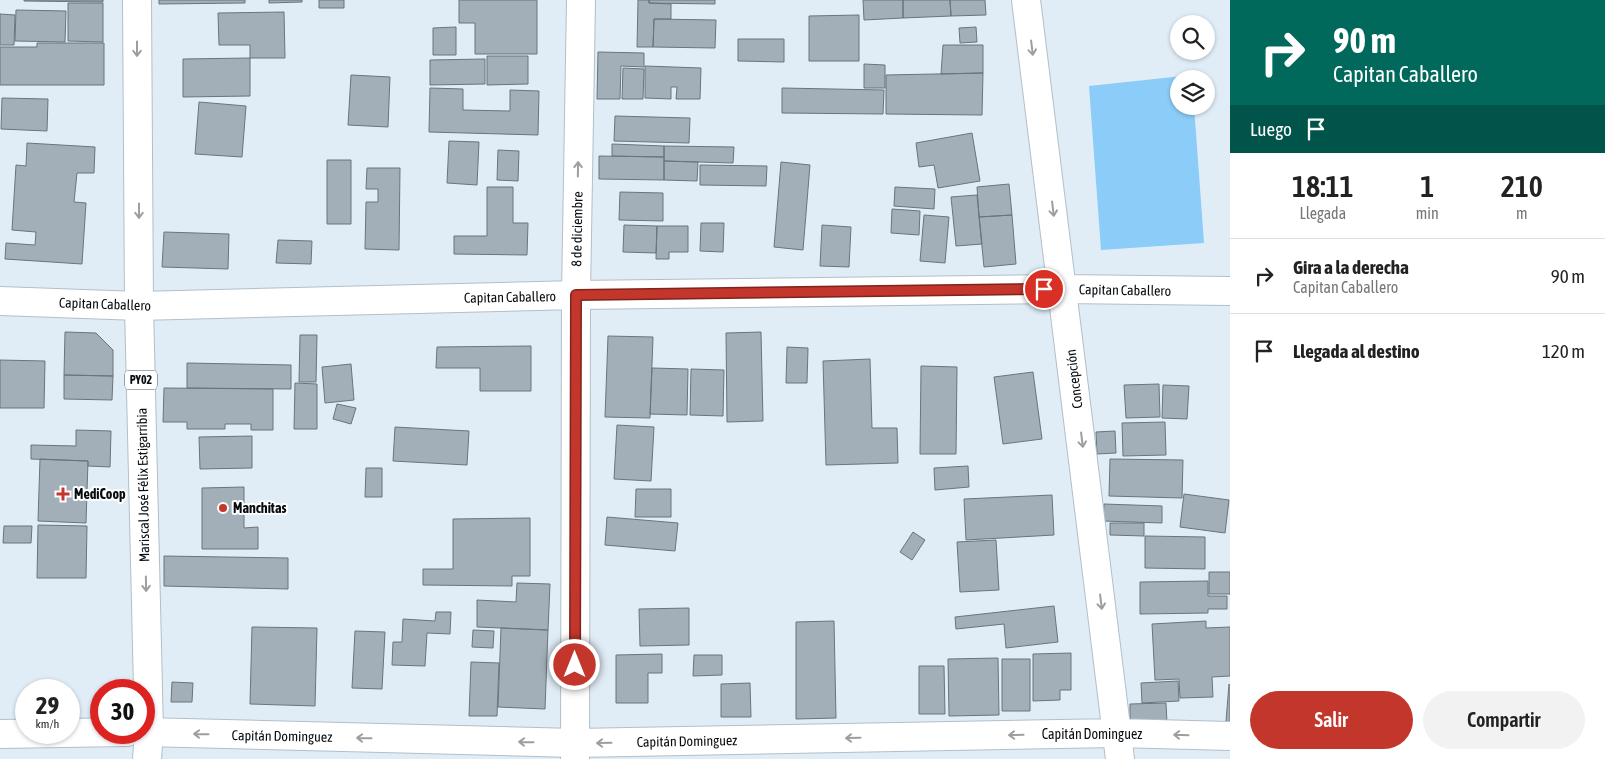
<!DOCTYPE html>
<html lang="es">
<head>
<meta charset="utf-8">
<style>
	:root { --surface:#fff; --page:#f2f2f2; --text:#222; --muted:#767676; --line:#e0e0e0; --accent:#c3362c }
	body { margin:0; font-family:"Asap Condensed",sans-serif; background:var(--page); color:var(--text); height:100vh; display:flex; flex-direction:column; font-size:19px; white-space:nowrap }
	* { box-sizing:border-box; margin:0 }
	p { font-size:16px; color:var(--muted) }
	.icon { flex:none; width:28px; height:28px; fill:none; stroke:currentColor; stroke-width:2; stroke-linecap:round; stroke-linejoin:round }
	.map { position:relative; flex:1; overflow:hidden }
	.panel { display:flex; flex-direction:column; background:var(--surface); width:375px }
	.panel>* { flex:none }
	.guide { background:#00695c; color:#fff; overflow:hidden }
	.buttons { position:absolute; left:1170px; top:15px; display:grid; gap:10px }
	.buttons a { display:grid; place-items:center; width:45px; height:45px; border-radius:50%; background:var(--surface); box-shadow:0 1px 4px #0004; font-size:25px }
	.speed { position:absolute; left:15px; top:679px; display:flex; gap:10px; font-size:25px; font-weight:700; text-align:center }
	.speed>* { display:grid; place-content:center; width:65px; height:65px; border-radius:50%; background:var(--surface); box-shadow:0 1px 4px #0004; line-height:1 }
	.speed small { font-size:12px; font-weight:400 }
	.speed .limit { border:8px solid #d22; background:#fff; color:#111 }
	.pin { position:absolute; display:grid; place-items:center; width:42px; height:42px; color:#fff; margin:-21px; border:2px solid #fff; border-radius:50%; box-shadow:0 1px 5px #0007 }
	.me { position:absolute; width:55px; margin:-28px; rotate:0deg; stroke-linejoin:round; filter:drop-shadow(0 0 4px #0008) }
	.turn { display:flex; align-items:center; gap:18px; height:105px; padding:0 20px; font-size:22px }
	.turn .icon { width:65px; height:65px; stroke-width:2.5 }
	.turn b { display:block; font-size:35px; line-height:42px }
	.then { display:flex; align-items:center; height:48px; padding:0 20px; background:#0003; gap:10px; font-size:19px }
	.eta { display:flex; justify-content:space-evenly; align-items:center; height:85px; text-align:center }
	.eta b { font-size:30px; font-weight:600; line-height:35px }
	.action { display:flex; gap:10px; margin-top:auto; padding:10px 20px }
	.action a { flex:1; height:58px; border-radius:30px; background:var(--accent); color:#fff; font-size:20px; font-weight:600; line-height:58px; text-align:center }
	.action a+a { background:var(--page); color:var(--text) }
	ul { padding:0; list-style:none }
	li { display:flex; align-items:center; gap:15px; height:75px; padding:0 20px; border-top:1px solid var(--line) }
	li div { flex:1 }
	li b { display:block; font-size:19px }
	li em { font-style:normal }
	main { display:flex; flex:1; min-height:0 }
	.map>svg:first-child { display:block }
</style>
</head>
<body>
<main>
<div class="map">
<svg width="1230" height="759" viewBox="0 0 1230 759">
	<rect width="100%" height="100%" fill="#e0edf7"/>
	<!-- green -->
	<path fill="#8bccf8" d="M1192 75V79H1179V106H1194L1204 243 1101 250 1089 86Z"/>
	<!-- building -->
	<path fill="#a2afb8" stroke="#69757d" d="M24 0H103V2L24 1Z
		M159 0H245V3L159 4Z
		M269 0H302V2L269 3Z
		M319 0H344V8H319Z
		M459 0H537V54H475V23H459Z
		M638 0H649V3L671 4V19H654L653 47H637Z
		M649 0H715V4L649 3Z
		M863 0H903V18L864 20Z
		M903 0H950L951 16 903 18Z
		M950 0H985L986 15 951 16Z
		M68 3H103V42L68 41Z
		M16 10 66 11 65 42 15 41Z
		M284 12 285 58H250V45H219L218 13Z
		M0 14 15 15 14 45H0Z
		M859 15V61H809V16Z
		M654 19 716 20 715 48 653 47Z
		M456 27V55H433V28Z
		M976 27 977 42 960 43 959 28Z
		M738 39H784V62L738 61Z
		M37 43H104V85H0V47H37Z
		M943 45H983V73L941 74Z
		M598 52 644 53V67L621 66 620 99H597Z
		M487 56H528V84L487 85Z
		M250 58V96L183 97V59Z
		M485 59V84L430 85V60Z
		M864 64 885 65V88H864Z
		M645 66 701 68 700 99H676L677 87H671V99L645 98Z
		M623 68 644 69 643 99H622Z
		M983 73 982 115 886 114V75Z
		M351 75 390 77 388 127 348 125Z
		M430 88 463 89V110L510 111V90L539 91 538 135 429 132Z
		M782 88 884 90 883 114 782 113Z
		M2 98 48 99 47 131 1 129Z
		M199 102 246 106 242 157 195 154Z
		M615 116 690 118 689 143 614 141Z
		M972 133 980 181 938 188 934 165 919 167 916 143Z
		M449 141 479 142 477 185 447 183Z
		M27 143 95 147 94 173H77L74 202 86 203 82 264 5 259 6 243 35 245 36 232 12 230 16 165 26 166Z
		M612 144 664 146V157L612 156Z
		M664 146 734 147 733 163 664 161Z
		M498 150 519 151 518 181 497 180Z
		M599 156 664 157V180L599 179Z
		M327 160H351V224H327Z
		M664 161 698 162 697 181 664 180Z
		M781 162 810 165 803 250 774 247Z
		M700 165 767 166 766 186 700 185Z
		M367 168H400L399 250 365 249 366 202H378V189H366Z
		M1009 184 1012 215 979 217 977 187Z
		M487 187H513V223H528L527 255 454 254V236H487Z
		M895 187 935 189 934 209 894 206Z
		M620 192 663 193V221L619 220Z
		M977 195 982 244 956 246 951 197Z
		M892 209 920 211 919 235 891 233Z
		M924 215 949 217 945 263 920 261Z
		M1012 215 1016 264 984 267 979 217Z
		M701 223H724L723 252 700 251Z
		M624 225 657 226 656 253 623 252Z
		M822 225 851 227 849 267 820 266Z
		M657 226H688V252H669V259H656Z
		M164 232 229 234 228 269 162 267Z
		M278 240 312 241 311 264 276 263Z
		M65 332 96 333 113 350V376L64 375Z
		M761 332 763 421 727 422 726 333Z
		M300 335H317L316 382H299Z
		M608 336 653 337 650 418 605 417Z
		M531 346V391H480V368H436L437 347Z
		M787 347 808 348 807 383H786Z
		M870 359 872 428H897L898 463 826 465 823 361Z
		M0 360 45 361 44 408H0Z
		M187 363 291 365V389L187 388Z
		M351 364 354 400 325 403 322 367Z
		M921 366 957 367 956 454H920Z
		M652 368 688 369 687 415 650 414Z
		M691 369 724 370 723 416 690 415Z
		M1033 372 1042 439 1003 444 994 377Z
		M64 375 113 376 112 400 64 399Z
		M295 383 317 384V429H294Z
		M1159 384 1160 417 1126 418 1124 385Z
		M1163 385 1189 386 1187 419 1162 418Z
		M164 388 273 389V430H251V424H225V429H187V422H163Z
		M337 404 356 408 351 424 333 419Z
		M1165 422 1166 455 1123 456 1122 423Z
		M617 425 654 427 651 481 614 479Z
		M395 427 469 431 467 465 393 461Z
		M76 430 111 431 110 467 88 466V461L31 459V445L76 446Z
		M1115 431 1116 453 1097 454 1096 432Z
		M252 436V468L200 469 199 437Z
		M40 459 88 461 86 523 38 521Z
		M1110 459 1183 460 1182 498 1109 496Z
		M968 466 969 487 935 490 934 468Z
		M366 468H382V497H365Z
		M244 487V528L258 527V549H202V488Z
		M636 489H671V517H635Z
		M1184 494 1229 500 1225 533 1180 527Z
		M1052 495 1054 535 966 540 964 499Z
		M1104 504 1162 506V523L1103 521Z
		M607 517 678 523 675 551 605 545Z
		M530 518V576H512V586L423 585V569H453V519Z
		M1110 523H1144V536L1110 535Z
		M38 525 87 526 86 578H37Z
		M4 526H32L31 543H3Z
		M913 532 925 540 912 560 900 552Z
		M1145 536 1205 537V569L1145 568Z
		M996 540 999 590 960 592 957 542Z
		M164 556 288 558V589L164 586Z
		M1209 572H1230V594H1209Z
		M1208 581V596H1227V609H1208V613L1140 614V582Z
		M517 583 550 584 548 630 477 627V600L516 602Z
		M1054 606 1058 642 1006 648 1004 624 956 629 955 617Z
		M689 608V645L640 646 639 609Z
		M436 612H451L450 634 427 633 425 666 392 665 393 642H402L403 619 435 621Z
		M834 621 836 718 796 719V622Z
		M1206 621V628L1230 627V676L1212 677 1213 697 1180 698 1179 679 1155 680 1152 624Z
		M252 627 317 628 315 706 250 704Z
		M501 628 548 630 545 709 498 707Z
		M473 630 494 631 493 648 472 647Z
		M355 631 385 632 382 689 352 688Z
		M1071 653V690H1060V700L1033 701V654Z
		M662 654V673H648V703H616V655Z
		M694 655H722V675L693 676Z
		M998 658 999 715 949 716 948 659Z
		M1002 659H1030V711H1002Z
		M471 662 499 663 497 716H469Z
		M919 666H944L945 714H919Z
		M1178 681 1179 701 1142 703 1141 683Z
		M172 682 193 683 192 702H171Z
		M750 683 751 717H721V684Z
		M1229 684 1230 685V722L1226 721Z
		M1166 703 1167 723 1130 724V704Z"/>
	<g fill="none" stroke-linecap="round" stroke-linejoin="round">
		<!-- minor casing -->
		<g stroke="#b2bfc8" stroke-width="30">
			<path id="minor" d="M1026 0 1120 759
				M0 301 139 306 576 295 1063 289 1230 291
				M144 732 575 743 1117 733 1230 736
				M0 734 127 732
				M575 759 576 295 581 0"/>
		</g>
		<!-- major casing -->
		<g stroke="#b2bfc8" stroke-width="30">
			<path id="major" d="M137 0 139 306 149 732 147 759"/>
		</g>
		<!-- minor -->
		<use href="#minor" stroke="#fff" stroke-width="28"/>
		<!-- major -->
		<use href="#major" stroke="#fff" stroke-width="28"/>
	</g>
	<!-- one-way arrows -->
	<defs><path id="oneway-shaft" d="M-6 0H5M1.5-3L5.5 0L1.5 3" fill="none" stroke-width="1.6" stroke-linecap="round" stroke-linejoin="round" transform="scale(1.25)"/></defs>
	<g stroke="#9c9e9f">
		<use href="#oneway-shaft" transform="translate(1032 48) rotate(83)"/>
		<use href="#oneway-shaft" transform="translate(137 49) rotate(90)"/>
		<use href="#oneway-shaft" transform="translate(578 169) rotate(-89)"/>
		<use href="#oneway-shaft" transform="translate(1053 209) rotate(83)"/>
		<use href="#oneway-shaft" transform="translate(139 211) rotate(90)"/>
		<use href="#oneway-shaft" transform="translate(1082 440) rotate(83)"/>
		<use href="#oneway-shaft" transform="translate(146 584) rotate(89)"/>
		<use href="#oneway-shaft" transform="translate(1101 602) rotate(83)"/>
		<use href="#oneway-shaft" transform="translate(201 734) rotate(-179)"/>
		<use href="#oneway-shaft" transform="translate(1016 735) rotate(179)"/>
		<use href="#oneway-shaft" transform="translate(1181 735) rotate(-178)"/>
		<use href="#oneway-shaft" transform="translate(364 738) rotate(-179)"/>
		<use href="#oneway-shaft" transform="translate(853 738) rotate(179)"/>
		<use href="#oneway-shaft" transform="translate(526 742) rotate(-179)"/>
		<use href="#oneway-shaft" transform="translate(604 743) rotate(179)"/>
	</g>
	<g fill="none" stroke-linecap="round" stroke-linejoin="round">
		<!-- route casing -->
		<g stroke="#7f231d" stroke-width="12">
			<path id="route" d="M575 665 576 295 1044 289"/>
		</g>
		<!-- route -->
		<use href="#route" stroke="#c3362c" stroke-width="9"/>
	</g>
	<!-- markers -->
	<g fill="#c3362c" stroke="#fff" stroke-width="2">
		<path d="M60.5 486.5h5v5h5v5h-5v5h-5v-5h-5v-5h5z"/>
		<circle cx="223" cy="508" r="5"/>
	</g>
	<g text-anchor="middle" stroke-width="4" stroke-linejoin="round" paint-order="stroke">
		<!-- shield labels -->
		<rect fill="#fff" stroke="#525557" stroke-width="1" x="125" y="370.5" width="32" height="19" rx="4"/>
		<g font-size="12" font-weight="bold" fill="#080c0f">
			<text x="141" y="384">PY02</text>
		</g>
		<!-- street labels -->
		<g font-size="14" fill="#080c0f" stroke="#fff">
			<text transform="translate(577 229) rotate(-89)" y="5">8 de diciembre</text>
			<text transform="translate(1125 290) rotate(1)" y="5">Capitan Caballero</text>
			<text transform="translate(510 297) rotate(-1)" y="5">Capitan Caballero</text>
			<text transform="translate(105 304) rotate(2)" y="5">Capitan Caballero</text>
			<text transform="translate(1074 379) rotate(-97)" y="5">Concepción</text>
			<text transform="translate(143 485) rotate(-91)" y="5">Mariscal José Félix Estigarribia</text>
			<text x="1092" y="739">Capitán Dominguez</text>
			<text transform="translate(282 736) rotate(1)" y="5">Capitán Dominguez</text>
			<text transform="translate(687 741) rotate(-1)" y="5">Capitán Dominguez</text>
		</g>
		<!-- poi labels -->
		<g font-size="14" font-weight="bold" fill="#080c0f" stroke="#fff" text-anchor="start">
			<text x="74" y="499">MediCoop</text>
			<text x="233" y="513">Manchitas</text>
		</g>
	</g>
</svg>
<div class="buttons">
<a><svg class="icon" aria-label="search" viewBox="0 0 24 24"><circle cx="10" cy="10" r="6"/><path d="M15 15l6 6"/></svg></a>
<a><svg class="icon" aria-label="layers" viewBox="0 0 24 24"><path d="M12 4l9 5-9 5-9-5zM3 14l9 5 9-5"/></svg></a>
</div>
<div class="speed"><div>29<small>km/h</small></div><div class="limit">30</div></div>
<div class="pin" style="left:1044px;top:289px;background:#d93025"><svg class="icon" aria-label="arrive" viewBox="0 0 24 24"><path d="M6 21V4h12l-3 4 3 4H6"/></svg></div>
<svg class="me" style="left:575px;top:665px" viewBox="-20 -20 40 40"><circle r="17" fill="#c3362c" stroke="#fff" stroke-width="3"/><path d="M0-11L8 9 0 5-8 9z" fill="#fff"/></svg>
</div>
<section class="panel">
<div class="guide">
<div class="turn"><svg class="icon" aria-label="right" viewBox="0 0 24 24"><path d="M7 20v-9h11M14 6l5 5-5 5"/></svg><div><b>90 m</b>Capitan Caballero</div></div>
<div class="then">Luego<svg class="icon" aria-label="arrive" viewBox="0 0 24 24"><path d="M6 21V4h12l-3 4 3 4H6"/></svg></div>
</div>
<div class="eta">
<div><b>18:11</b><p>Llegada</p></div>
<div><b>1</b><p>min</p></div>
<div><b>210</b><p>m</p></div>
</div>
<ul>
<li><svg class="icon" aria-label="right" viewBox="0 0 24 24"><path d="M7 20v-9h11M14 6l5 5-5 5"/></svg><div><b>Gira a la derecha</b><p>Capitan Caballero</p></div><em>90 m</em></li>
<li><svg class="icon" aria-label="arrive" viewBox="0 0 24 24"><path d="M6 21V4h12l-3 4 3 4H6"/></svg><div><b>Llegada al destino</b></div><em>120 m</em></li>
</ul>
<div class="action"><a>Salir</a><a>Compartir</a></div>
</section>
</main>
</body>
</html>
